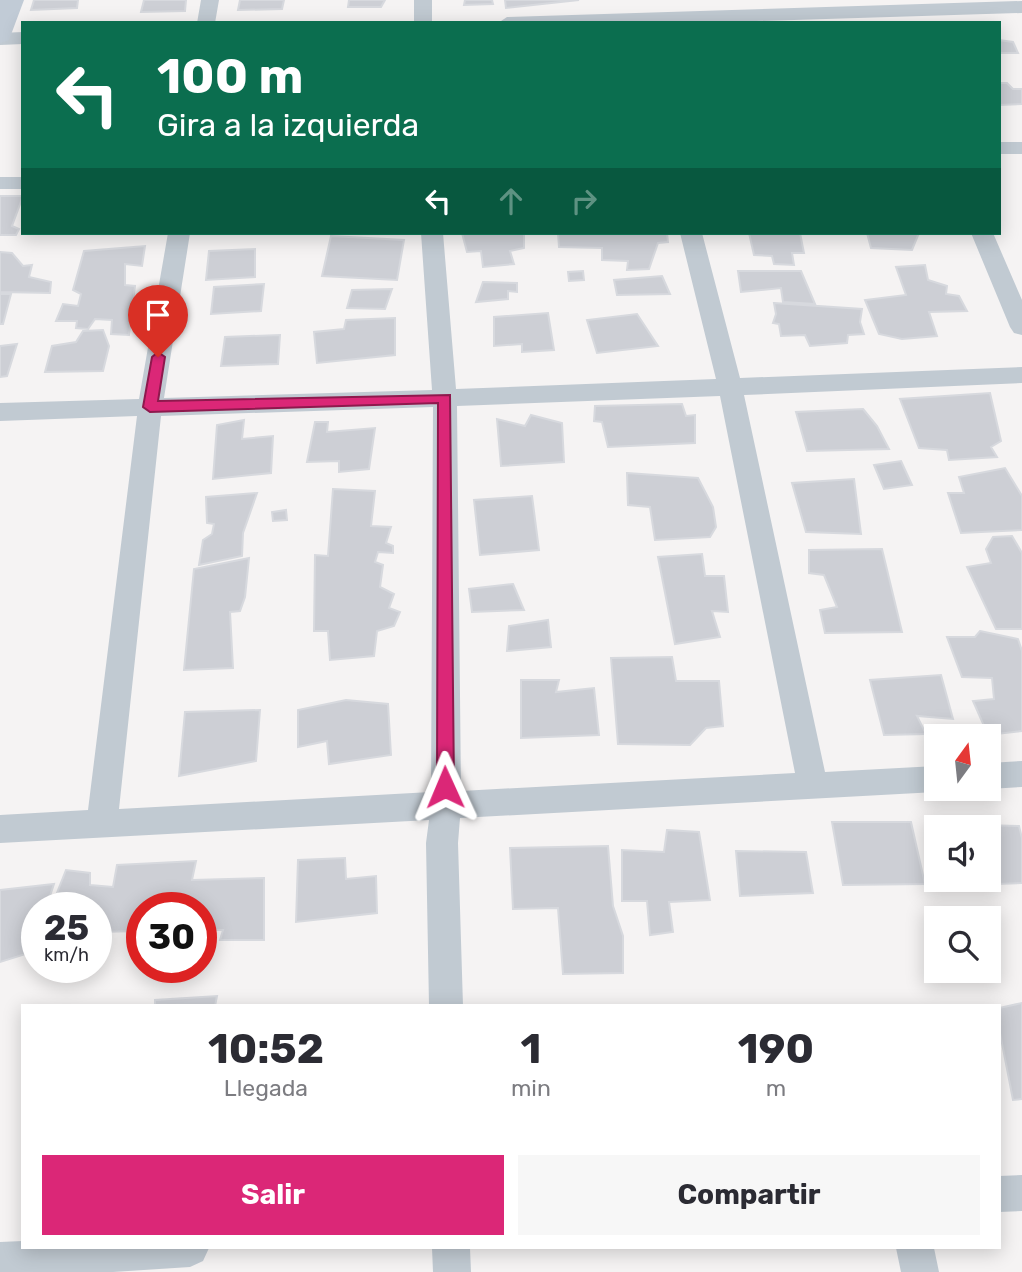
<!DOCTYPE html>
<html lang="es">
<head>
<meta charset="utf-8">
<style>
	:root { --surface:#fff; --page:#f7f7f7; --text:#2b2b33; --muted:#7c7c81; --accent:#db2777 }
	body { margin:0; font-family:Rubik,sans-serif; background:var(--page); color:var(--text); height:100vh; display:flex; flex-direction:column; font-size:26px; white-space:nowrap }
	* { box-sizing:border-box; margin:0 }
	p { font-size:23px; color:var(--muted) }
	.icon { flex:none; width:38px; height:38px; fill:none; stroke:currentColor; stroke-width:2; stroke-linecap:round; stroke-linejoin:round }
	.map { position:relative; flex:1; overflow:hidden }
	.panel { position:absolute; left:21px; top:1004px; width:980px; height:245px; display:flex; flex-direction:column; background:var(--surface); border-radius:0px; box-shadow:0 4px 18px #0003 }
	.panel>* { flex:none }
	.banner { position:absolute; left:21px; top:21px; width:980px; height:214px; border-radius:0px; box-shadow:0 4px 18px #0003; background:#0b6e4f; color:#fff; overflow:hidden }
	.needle { width:46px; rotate:15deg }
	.fabs { position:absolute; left:924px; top:724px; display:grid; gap:14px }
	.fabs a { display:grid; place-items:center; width:77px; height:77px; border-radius:0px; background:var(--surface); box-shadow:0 4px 18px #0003; font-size:35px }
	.speed { position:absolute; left:21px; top:892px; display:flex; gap:14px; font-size:35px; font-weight:700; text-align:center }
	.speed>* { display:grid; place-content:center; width:91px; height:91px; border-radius:50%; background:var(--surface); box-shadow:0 4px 18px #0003; line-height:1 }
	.speed small { font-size:18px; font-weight:400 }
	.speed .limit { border:10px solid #d22; background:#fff; color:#111 }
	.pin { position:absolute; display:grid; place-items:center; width:60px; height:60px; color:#fff; margin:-72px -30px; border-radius:50% 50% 50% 0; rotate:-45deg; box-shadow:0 0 7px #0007 }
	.pin .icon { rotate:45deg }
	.me { position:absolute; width:77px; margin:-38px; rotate:359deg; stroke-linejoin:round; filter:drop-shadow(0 0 5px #0008) }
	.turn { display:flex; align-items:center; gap:24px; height:147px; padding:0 21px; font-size:32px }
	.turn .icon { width:91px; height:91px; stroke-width:2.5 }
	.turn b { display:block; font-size:49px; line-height:60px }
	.lanes { display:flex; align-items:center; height:66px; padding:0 21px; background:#0003; justify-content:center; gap:35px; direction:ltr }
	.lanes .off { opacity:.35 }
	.eta { display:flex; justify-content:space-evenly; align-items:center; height:119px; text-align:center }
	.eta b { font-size:42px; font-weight:700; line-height:49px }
	.primary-button { display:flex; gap:14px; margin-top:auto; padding:14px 21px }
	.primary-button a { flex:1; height:80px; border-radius:0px; background:var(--accent); color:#fff; font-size:28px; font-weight:700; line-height:80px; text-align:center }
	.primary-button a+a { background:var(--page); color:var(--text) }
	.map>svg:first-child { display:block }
</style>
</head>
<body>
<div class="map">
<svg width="1022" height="1272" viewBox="0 0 1022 1272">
	<rect width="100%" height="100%" fill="#f5f3f3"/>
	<!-- building -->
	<path fill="#cdcfd5" stroke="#d7d9de" stroke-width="2" d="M34 0H78L77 8 31 10Z
		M144 0H186L185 11 141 12Z
		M240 0H284L282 9 238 10Z
		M349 0H385L381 7H348Z
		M465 0H492L493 4 464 5Z
		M505 0H579L506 8Z
		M999 40 1013 42 1018 53H999Z
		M999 83H1007L1013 89H1022V104L999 105Z
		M0 196H23L12 226 19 229 16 235H0Z
		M462 233H524V248L510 251 514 264 483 267 481 251 467 252Z
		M558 233H667L668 242 658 243 649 269 627 270 628 261 602 260V248L559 247Z
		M749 233H800L804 253H792L794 265 774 264 772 256 754 255Z
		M867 233H919L912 250 871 248Z
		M331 236 404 240 397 280 322 276Z
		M145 246 142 266 125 264V285L135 286 129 335 111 334 112 320 95 319 88 329 76 328 77 321H56L63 304 78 306 81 294 73 290 84 251Z
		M255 249V277L206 280 209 251Z
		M0 252 12 253 23 266 32 265 29 277 51 282 50 293 0 292Z
		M925 265 928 280 947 286 946 294 959 296 967 311 929 312 937 336 902 339 879 334 865 300 906 295 896 267Z
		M583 271 584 280 569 281 568 272Z
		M738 271H801L815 304 783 302 781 288 741 292Z
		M662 276 670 294 617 295 614 280Z
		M483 282 517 283V292L508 291V299L476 302Z
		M264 284 261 311 211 314 214 287Z
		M392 289 385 309 347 308 352 290Z
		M0 294H11L3 324H0Z
		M774 303 862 309 860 322 864 334 848 335 847 343 810 346 805 335 781 336 779 324 773 323 776 314Z
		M548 313 554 350 522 352V344L494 346V317Z
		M637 314 658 346 597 353 587 320Z
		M395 318V355L317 363 314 332 344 329 346 320Z
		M103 330 109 346 103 371 45 372 52 346 76 342 83 331Z
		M280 335 278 364 221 366 225 337Z
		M17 344 7 376 0 377V346Z
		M990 393 1001 441 991 447 997 457 949 460 947 450 919 448 900 399Z
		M682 404 686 416 695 415V443L608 447 602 422 594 421 595 406Z
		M863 409 877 426 889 449 807 451 796 412Z
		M531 415 562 423 564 462 501 466 497 419 525 426Z
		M244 420 242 439 273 436 271 473 213 479 217 425Z
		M315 422H328L327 432 375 428 369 469 339 472V461L307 462Z
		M901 461 912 485 884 489 874 465Z
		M1005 468 1022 496V530L961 533 948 493H964L959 477Z
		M627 473 698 478 713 507 716 527 710 537 655 540 650 507 628 505Z
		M854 479 861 534 806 532 792 483Z
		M333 489 375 491 371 526 391 527 386 543 393 546V553L378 552 375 562 383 565 380 587 394 594 389 608 400 612 394 626 377 631 374 656 330 660 328 631H314L315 555 328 556Z
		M257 493 243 533 242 556 199 565 203 540 212 534 214 524 207 523 206 497Z
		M532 496 539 550 480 555 474 500Z
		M286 510 287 520 273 521 272 512Z
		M1012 536 1022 553V629H996L967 567 991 563 986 549 993 537Z
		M882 549 902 632 825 633 820 610 837 607 824 575 809 573V550Z
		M702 554 705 576H724L728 612 712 611 720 637 675 644 658 557Z
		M249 558 245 597 240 611 230 612 233 668 184 670 194 569Z
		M513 584 524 610 472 612 469 589Z
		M548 620 551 647 507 651 509 626Z
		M980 631 1018 639 1022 651V731L988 735 973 701 994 699 992 678 962 677 947 637H975Z
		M672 657 676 681H719L723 726 706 728 690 745 618 744 611 658Z
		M941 675 953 719 917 716 926 734 884 735 870 680Z
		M521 680H559L556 692 594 688 599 735 521 738Z
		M346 700 388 704 391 755 329 764 327 741 298 747V710Z
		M260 710 256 761 179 776 185 712Z
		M832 822H911L925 884 843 885Z
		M948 824 1019 826 1022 838V883L965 885 964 880H989V828H949Z
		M667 830 699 832 710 900 669 902 673 932 650 935 647 901H622V850L664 852Z
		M608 846 613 906 623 936V973L563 974 558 908 513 909 510 848Z
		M736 851 806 852 813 893 740 896Z
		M345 858 346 879 376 876 377 913 296 922 298 860Z
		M196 861 192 880 264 878V940H220L223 930H201V908H142V931L96 932V908H51L66 870 90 873V885L113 887 117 865Z
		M54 884 46 908H37V937L32 952 0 962V890Z
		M217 996 215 1006H155V1000Z
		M1022 1003V1099L1013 1100 999 1028V1008Z"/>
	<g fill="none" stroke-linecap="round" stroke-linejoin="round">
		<!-- street -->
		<path fill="#c1cad2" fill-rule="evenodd" d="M201 0H219L215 23H197Z
			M414 0H432V23H414Z
			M1022 1V13L694 23H498L507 17Z
			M23 32V44L0 45V33Z
			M999 142H1022V154H999Z
			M0 177H23V189H0Z
			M168 233H190L164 398 432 390 421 233H443L456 389 716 379 680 233H702L740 378 1022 367V383L744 395 825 772 936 766V789H944L936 792 460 818 458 843 463 1006H429L426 843 429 820 0 843V815L88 810 137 416 0 421V403L139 399ZM720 396 795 773 461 791 457 406ZM433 407 431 792 119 809 161 416Z
			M971 233H993L1022 300V335L1014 333 1010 327Z
			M1022 761V787L989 789V763Z
			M1022 1175V1211L999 1212V1176Z
			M23 1241V1248H209L203 1261 190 1267 113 1272H0V1242Z
			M432 1248H470L471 1272H433Z
			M896 1248H934L939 1272H901Z"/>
		<!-- secondary -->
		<path fill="#c1cbd6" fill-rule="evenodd" d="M0 0H24L9 40 0 43Z"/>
	</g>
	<!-- route -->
	<path fill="#db2777" stroke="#8e194d" stroke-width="2" d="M158 352 165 357 158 401 450 395 454 787 451 792 445 794 439 792 437 787 438 403 150 412 143 407 152 357Z"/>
</svg>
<div class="fabs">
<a><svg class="needle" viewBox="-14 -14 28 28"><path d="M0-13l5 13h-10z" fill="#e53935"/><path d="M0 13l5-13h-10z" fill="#7c7c81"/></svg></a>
<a><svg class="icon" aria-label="sound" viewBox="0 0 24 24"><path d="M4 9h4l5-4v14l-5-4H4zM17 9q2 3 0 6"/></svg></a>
<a><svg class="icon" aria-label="search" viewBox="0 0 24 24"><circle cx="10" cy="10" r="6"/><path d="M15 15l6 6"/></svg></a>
</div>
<div class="speed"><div>25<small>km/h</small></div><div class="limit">30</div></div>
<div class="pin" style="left:158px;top:357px;background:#d93025"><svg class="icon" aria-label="arrive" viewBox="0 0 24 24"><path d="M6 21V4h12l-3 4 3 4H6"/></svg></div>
<svg class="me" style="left:445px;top:787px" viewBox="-20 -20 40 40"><path d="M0-17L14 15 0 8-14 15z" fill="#db2777" stroke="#fff" stroke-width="4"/></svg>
<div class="banner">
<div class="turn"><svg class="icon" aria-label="left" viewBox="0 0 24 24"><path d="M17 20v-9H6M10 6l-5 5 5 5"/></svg><div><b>100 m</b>Gira a la izquierda</div></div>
<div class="lanes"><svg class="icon" aria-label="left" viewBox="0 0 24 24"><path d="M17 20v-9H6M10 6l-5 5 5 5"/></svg><svg class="icon off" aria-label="ahead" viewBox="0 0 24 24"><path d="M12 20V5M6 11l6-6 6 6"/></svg><svg class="icon off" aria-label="right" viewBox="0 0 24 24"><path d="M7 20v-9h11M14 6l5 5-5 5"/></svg></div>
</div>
<section class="panel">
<div class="eta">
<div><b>10:52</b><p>Llegada</p></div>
<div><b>1</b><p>min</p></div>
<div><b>190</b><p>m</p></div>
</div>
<div class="primary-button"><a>Salir</a><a>Compartir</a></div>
</section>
</div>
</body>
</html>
